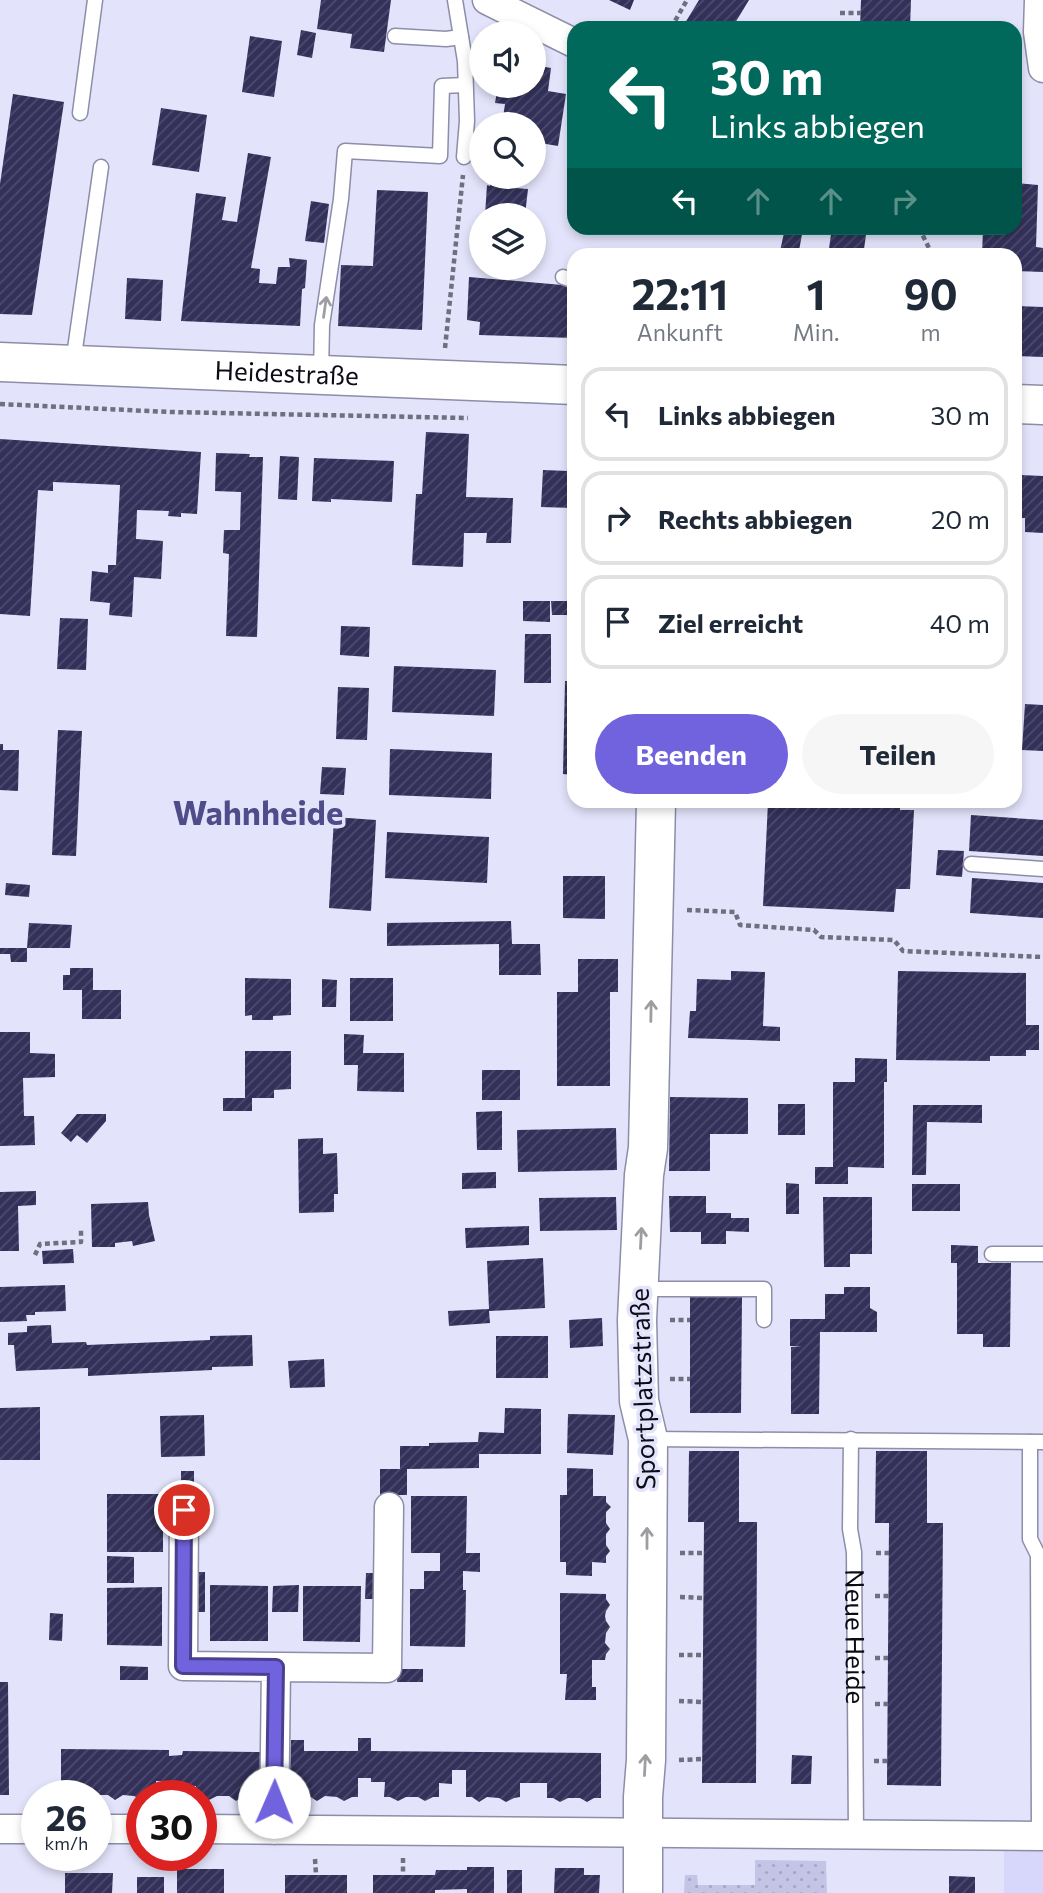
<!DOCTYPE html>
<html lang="de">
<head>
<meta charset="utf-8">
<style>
	:root { --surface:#fff; --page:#f6f6f7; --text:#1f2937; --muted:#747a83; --line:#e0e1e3; --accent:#7163dd }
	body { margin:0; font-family:Commissioner,sans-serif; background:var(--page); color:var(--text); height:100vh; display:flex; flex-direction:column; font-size:26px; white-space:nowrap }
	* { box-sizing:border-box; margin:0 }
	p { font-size:23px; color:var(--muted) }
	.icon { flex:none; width:38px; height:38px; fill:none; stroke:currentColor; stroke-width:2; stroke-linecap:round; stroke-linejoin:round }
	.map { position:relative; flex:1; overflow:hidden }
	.sheet { position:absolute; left:567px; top:248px; width:455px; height:560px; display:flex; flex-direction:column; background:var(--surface); border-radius:21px; box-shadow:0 4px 10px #0003 }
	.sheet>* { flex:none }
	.banner { position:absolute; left:567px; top:21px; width:455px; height:214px; border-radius:21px; box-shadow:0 4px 10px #0003; background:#00695c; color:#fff; overflow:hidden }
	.tools { position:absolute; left:469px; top:21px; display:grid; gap:14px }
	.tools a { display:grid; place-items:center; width:77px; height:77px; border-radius:50%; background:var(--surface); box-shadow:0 4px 10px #0003; font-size:35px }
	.speed { position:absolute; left:21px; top:1780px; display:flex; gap:14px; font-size:35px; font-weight:700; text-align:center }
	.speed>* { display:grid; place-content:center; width:91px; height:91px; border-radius:50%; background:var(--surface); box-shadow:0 4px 10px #0003; line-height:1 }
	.speed small { font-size:18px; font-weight:400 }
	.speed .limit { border:10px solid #d22; background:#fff; color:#111 }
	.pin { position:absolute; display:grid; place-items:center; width:60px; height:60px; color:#fff; margin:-30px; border:4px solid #fff; border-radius:50%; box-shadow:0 2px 7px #0007 }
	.me { position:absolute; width:77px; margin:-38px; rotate:1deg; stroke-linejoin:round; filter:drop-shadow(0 0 5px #0008) }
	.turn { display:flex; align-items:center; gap:24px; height:147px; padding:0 28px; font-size:32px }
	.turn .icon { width:91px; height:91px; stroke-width:2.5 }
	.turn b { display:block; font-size:49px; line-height:60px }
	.lanes { display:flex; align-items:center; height:66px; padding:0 28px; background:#0003; justify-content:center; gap:35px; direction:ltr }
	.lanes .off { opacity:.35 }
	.eta { display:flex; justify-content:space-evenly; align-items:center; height:119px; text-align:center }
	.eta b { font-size:42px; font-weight:700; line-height:49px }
	.button { display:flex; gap:14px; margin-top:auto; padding:14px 28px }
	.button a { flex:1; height:80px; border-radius:42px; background:var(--accent); color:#fff; font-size:28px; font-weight:700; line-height:80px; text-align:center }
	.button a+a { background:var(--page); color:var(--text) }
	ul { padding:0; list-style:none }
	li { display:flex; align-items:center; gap:21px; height:94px; margin:0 14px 10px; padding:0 14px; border:4px solid var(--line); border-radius:21px }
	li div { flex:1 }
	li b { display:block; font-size:26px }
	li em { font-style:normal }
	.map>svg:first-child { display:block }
</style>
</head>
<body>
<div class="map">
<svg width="1043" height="1893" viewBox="0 0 1043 1893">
	<defs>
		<pattern id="grass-dots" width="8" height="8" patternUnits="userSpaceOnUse" patternTransform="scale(1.75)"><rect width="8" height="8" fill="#c3c4e6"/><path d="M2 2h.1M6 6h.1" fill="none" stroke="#a6a7c5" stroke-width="1.8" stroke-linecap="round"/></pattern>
		<pattern id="building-hatch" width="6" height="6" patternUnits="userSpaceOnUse" patternTransform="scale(1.75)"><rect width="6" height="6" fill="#33315a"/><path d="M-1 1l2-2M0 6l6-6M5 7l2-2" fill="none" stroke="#4d4c6d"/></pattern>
	</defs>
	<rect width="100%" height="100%" fill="#e3e3fb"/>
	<!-- built -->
	<path fill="#d7d7fb" d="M1004 1849H1043V1893H1004Z"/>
	<!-- grass -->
	<path fill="url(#grass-dots)" d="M755 1860 826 1861 827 1893H684L685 1875H697L698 1885H755Z"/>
	<!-- building -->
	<path fill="url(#building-hatch)" d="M321 0H391L384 52 350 48 352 34 317 29Z
		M609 0H634L630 10Z
		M699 0H749L732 28H682Z
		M861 0H911L910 28H860Z
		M301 30 316 33 312 58 297 55Z
		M250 36 282 41 274 97 242 92Z
		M534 65 551 68 548 91 566 94 558 146 534 142V124H502L505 104 495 103 498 86H534Z
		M13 94 64 102 32 315 0 314V184Z
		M161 108 207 115 199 172 152 165Z
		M248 153 271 157 251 268 260 269 259 283 276 284 278 267H290L289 258 307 260 305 288 302 289 300 326 181 321 196 193 226 197 222 220 237 222Z
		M491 177H516L515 188 528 189 525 215H485L487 185 490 186Z
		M1015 183 1038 185 1036 247 1043 248V272L1015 271V256H982L983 228H1015Z
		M377 190 428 192 422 330 338 326 341 265 373 266Z
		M311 201 329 204 324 243 305 241Z
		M785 228H867L863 256H828L831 234 803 229 798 256H779Z
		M469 277 574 286V338L479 335 480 322 467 320Z
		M127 278 163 280 161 321 125 319Z
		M1015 306 1043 307V357L1015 356Z
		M426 432 469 434 466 497 513 498 511 543H486L487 533H464L463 567 412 565 416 494H422Z
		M569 438H574V508L541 507 543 470 568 471Z
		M0 439 201 452 197 514 181 513V517L168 516 169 511 137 510 136 539 163 541 161 579 134 577 132 617 109 615 110 603 90 601 92 571 108 573V565H116L120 485 53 482V491L38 490 30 616 0 614Z
		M216 453 250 454 249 457H263L257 637 226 636 229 554 223 553 224 530H240L241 492 215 491Z
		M280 456 299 457 297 500 278 499Z
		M314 458 394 461 392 502 331 499V502L312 501Z
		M1020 475 1043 476V533L1025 532V518H1018Z
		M568 550H574V600H569Z
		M523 601H550V622L523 621Z
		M551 601H574V615H552Z
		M60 618 88 619 86 670 57 669Z
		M341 626 370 627 369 657 340 655Z
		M525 634H551V683H524Z
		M394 666 496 670 494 716 392 712Z
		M565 681H574V775L563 774Z
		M338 687 369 688 367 740 336 739Z
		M1025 704 1043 705V751L1022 750Z
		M58 730 82 731 76 856 52 855Z
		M0 744H3V750H19L18 791 0 790Z
		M390 749 492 753 491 799 389 795Z
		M1015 749 1022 750 1021 776 1015 775Z
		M322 767 346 768 344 795 320 794Z
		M768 802H900V810H914L910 889H896L894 912 763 906Z
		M971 815 1043 820V856L969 851Z
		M334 817 376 820 371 911 329 908Z
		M387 832 489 837 487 883 385 878Z
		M938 850 964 851 962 877 936 875Z
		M563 876H605V919L563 918Z
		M972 878 1043 883V918L970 913Z
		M6 883 30 885 29 897 5 895Z
		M511 921 512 944H540L541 975H499V944L387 946V923Z
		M29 923 72 925 70 948H27Z
		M0 948H27V962H11L10 954H0Z
		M578 959H618V992H610V1086H557V992H578Z
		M70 968H93V990H121V1019H82V990H63V975H70Z
		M731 971 765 972 763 1026 780 1027V1041L688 1038 690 1011H696L697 979 731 980Z
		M898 971 1026 973V1025H1039V1050H1026V1056H990V1061L896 1060Z
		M245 978 291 979V1015L273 1016V1020H252V1015L245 1016Z
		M350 978H393V1021H350Z
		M322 979 337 980 336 1007H322Z
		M0 1032H30V1053L55 1054V1077L23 1078 24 1116H34L35 1145 0 1146Z
		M344 1034 364 1035 363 1053H404V1092L357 1091 358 1065H344Z
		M245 1051H291V1089L274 1090V1098H252V1111H223V1098H245Z
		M855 1058 887 1059V1082H884V1168L848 1167V1184H815V1167H833V1082H855Z
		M482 1070H520V1100H482Z
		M670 1097 748 1098V1134H710V1171H669Z
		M778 1104H805V1135H778Z
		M913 1105H982V1123L927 1122 926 1175H912Z
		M502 1111V1150H477L476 1112Z
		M77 1114H106V1121L87 1143 77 1135 71 1142 61 1133Z
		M616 1128 617 1170 518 1172 517 1130Z
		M323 1138V1154L337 1153 338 1194H334V1212L299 1213 298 1139Z
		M496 1172V1188L462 1189V1173Z
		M786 1183 799 1184V1214H786Z
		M912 1184H960V1211H912Z
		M36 1191V1205L18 1206 19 1251H0V1192Z
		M669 1196H706V1213H731V1218H749V1232L726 1231V1244H701V1232H670Z
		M616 1197 617 1230 540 1231 539 1198Z
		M823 1197H872V1254H850V1267H824Z
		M148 1202 149 1215 155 1241 133 1246 132 1241 115 1243V1247H92L91 1204Z
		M529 1226V1245L466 1248 465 1228Z
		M951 1245 978 1246V1263H1011L1010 1347H983V1334H957V1263H951Z
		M73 1249 74 1263 43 1264 42 1251Z
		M543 1258 545 1308 489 1311 490 1323 449 1326 448 1311 489 1309 487 1261Z
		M65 1285 66 1311 35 1312V1315H26L27 1321 0 1322V1287Z
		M844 1287H870V1308L877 1312V1332H820L819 1414H791V1347L802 1346H790V1319H825V1294H844Z
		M690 1297H742L741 1413H690Z
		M602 1318 603 1346 570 1348 569 1320Z
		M51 1325 52 1343 86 1342 87 1345 210 1340V1336L252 1335 253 1366 212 1367V1370L88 1376V1368L16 1371 14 1345H8V1333L27 1332V1326Z
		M496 1336H548V1378H496Z
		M324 1359 325 1387 290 1388 288 1361Z
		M40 1407V1460H0V1408Z
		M505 1408 541 1409V1454H479V1468L407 1469V1495H380V1469H400V1446H429V1443L478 1442 479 1432 504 1433Z
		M568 1414 615 1415 613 1455 567 1453Z
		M204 1415 205 1456 161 1457 160 1416Z
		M689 1451H739V1522H757L756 1783H702L704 1522H688Z
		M876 1451H927V1523H943L941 1786 887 1785 889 1523H875Z
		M567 1468 593 1469V1496H606V1502L611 1507 606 1512V1523L610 1529 606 1534V1545L610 1551 606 1556V1563L592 1562V1576L566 1575V1562H560V1495H567Z
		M181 1471H194V1497H181Z
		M107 1494H163V1552H107Z
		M411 1496H467L466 1553H480V1572L463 1571V1590H466L465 1647 410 1646V1589H424V1571H440V1553H411Z
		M107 1556 134 1557V1583H107Z
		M193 1572H205V1612H192Z
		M366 1573H379V1599H365Z
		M210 1585 268 1586V1641H210Z
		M299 1585 298 1612H272L273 1586Z
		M303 1586H361L360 1642 303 1641Z
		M162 1587V1646L107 1645V1588Z
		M560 1593 606 1594V1599L610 1605 606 1611 605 1616 606 1621 610 1627 606 1633 605 1643 610 1649 606 1654 605 1660H592V1687H596V1700H565L567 1674H560Z
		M50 1613 63 1614 62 1641 49 1640Z
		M120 1666 148 1667V1680H120Z
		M398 1669H423V1682H397Z
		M0 1682H8L9 1795H0Z
		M358 1738H371V1751L601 1753V1798H594L587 1802 580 1798H568L560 1802 553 1798H547V1783H520V1797L514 1798 506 1802 499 1798 487 1797 479 1802 472 1797H466V1770H452V1784L439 1783V1797H433L425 1801 418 1797H406L398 1801 390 1797H384L385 1782H371V1778H358V1797H352L344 1801 337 1797 325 1796 317 1801 309 1796H304V1781L290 1780 291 1740H304V1751H358Z
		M61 1749 169 1750V1756L182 1755 183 1751 264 1752 263 1783H250V1796H244L236 1801 229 1796H217L209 1800 201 1796H196V1786L169 1785V1781H156V1796H142V1800L134 1796 123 1795 115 1800 108 1795H61Z
		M792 1755 812 1756 811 1784H791Z
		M467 1867H494V1893H467V1889L435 1890V1893H373V1875H435L436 1870H467Z
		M555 1868H584V1875H600L599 1893H554Z
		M177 1869H224V1893H177Z
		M507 1870H522V1893H507Z
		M65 1873H113L112 1893H65Z
		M285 1875H347V1893H285Z
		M949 1876 975 1877V1893H949Z
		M137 1877H164V1893H137Z"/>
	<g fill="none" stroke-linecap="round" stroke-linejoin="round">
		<!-- lane casing -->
		<g stroke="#8c8da7" stroke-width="17">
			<g id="lane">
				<path d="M455 0 465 61 467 121 464 157"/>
				<path d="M395 36 446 39 461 37"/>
				<path d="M80 113 95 0"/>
				<path d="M563 277 574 281"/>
				<path d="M73 363 101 167"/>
				<path d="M321 373 322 325 341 199 345 151 440 156 442 86 465 85"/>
				<path d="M971 864 1043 869"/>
				<path d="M992 1254H1043"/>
				<path d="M640 1289H764V1320"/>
				<path d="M649 1439 1043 1442"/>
				<path id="s1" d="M851 1439 850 1529 854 1552 856 1835"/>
				<path d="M1030 1442V1539L1038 1555 1039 1836"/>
			</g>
		</g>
		<!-- street casing -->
		<g stroke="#8c8da7" stroke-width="31">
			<path id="street" d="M487 0 574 43
				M1039 0 1038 32 1043 68
				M184 1510 183 1666 387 1668 389 1507
				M0 1829H37
				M96 1829H142
				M201 1829 1043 1836
				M274 1830 276 1667"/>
		</g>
		<!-- secondary casing -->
		<g stroke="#8c8da7" stroke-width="41">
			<g id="secondary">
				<path id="s2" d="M0 362 574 385"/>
				<path d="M1015 404 1043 405"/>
				<path d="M643 1893V1797L646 1760 648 1439 639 1401 637 1320 644 1175 648 1148 656 802"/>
			</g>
		</g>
		<!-- path -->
		<path stroke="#6f6f7f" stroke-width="4.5" stroke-dasharray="5 3.5" stroke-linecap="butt" d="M840 13H861
			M671 28 687 0
			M919 228 933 256
			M445 348 463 175
			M0 404 170 412 468 418
			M687 910 735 912 740 925 814 930 821 937 894 940 903 951 1043 957
			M35 1255 40 1244 81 1242V1230
			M670 1320H690
			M670 1379H690
			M680 1553H703
			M876 1553H889
			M875 1596H889
			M680 1597 703 1598
			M679 1655H703
			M875 1658H888
			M679 1701 703 1702
			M875 1704H888
			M679 1760 703 1759
			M874 1761H887
			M403 1858V1875
			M315 1859 316 1875"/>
		<!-- lane -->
		<use href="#lane" stroke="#fff" stroke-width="14"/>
		<!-- street -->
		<use href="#street" stroke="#fff" stroke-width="28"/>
		<!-- secondary -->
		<use href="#secondary" stroke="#fff" stroke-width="38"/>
	</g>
	<!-- one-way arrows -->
	<defs><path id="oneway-shaft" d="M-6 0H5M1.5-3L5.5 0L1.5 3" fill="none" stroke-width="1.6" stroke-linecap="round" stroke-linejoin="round" transform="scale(1.75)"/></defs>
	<g stroke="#9e9ea2">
		<use href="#oneway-shaft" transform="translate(325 307) rotate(-82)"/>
		<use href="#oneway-shaft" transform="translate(651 1011) rotate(-89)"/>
		<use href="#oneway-shaft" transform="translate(641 1238) rotate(-87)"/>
		<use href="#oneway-shaft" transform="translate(647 1538) rotate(-90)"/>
		<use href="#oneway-shaft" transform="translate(645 1765) rotate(-87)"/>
	</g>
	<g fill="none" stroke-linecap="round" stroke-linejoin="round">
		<!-- route casing -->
		<g stroke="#494090" stroke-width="18">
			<path id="route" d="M184 1510 183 1666 276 1667 274 1802"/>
		</g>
		<!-- route -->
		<use href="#route" stroke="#7163dd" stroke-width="12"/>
	</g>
	<g text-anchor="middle" stroke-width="7" stroke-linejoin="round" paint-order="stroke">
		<!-- street labels -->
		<g font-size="26" fill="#0c0c16" stroke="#e3e3fb">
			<text dy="9" stroke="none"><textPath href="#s2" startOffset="287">Heidestraße</textPath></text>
			<text transform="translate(643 1389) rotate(-92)" y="9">Sportplatzstraße</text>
			<text dy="9" stroke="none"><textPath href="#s1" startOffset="198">Neue Heide</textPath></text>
		</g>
		<!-- district labels -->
		<g font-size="33" font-weight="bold" fill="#504c8a" stroke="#e3e3fb">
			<text x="258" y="825">Wahnheide</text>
		</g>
	</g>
</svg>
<div class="tools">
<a><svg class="icon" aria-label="sound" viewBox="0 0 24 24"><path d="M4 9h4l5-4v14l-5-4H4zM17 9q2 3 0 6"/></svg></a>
<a><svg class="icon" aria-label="search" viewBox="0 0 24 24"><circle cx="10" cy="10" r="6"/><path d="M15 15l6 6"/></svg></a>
<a><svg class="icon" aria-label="layers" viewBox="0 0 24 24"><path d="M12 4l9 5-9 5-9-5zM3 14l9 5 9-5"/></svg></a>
</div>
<div class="speed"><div>26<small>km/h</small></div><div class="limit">30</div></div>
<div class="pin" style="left:184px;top:1510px;background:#d93025"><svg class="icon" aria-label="arrive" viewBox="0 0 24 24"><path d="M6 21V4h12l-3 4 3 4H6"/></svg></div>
<svg class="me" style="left:274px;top:1802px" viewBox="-20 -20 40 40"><circle r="19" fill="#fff"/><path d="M0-13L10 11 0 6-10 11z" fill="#7163dd"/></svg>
<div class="banner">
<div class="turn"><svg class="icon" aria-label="left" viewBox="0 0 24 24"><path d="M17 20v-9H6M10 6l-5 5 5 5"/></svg><div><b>30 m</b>Links abbiegen</div></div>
<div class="lanes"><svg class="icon" aria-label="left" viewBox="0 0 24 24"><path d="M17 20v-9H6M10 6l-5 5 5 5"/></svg><svg class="icon off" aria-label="ahead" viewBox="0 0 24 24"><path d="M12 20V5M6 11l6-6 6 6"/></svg><svg class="icon off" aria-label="ahead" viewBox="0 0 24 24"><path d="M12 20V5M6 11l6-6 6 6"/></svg><svg class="icon off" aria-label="right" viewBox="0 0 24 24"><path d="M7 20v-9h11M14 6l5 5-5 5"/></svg></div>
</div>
<section class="sheet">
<div class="eta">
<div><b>22:11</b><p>Ankunft</p></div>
<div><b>1</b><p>Min.</p></div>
<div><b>90</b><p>m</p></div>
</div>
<ul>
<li><svg class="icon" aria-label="left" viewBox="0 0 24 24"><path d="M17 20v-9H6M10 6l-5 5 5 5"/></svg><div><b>Links abbiegen</b></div><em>30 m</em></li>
<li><svg class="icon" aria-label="right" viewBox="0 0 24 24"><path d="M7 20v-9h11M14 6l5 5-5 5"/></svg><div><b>Rechts abbiegen</b></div><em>20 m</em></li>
<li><svg class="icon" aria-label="arrive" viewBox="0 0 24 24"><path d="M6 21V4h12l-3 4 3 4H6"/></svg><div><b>Ziel erreicht</b></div><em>40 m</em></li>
</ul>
<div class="button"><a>Beenden</a><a>Teilen</a></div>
</section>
</div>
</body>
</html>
